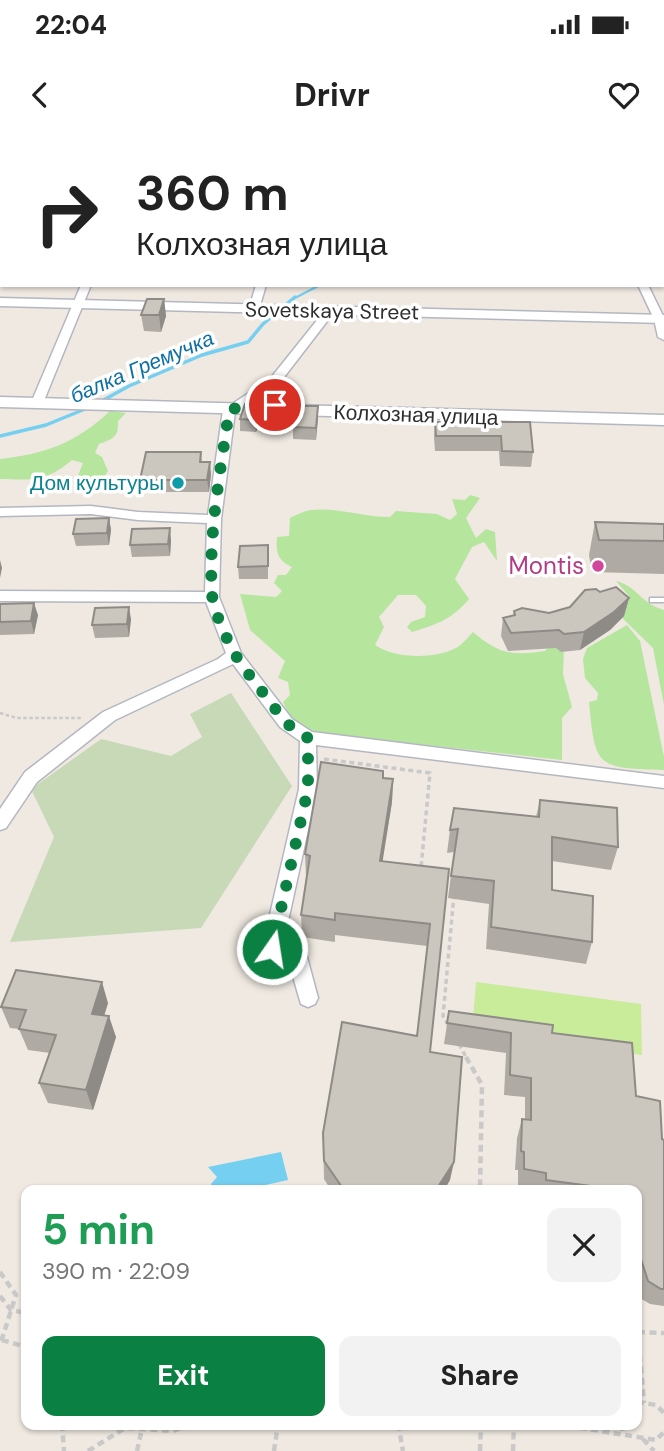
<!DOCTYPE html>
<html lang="en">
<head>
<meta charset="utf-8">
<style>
	:root { --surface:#fff; --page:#f2f2f2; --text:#222; --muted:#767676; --accent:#0b8043 }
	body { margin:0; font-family:"DM Sans",sans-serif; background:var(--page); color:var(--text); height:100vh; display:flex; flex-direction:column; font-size:26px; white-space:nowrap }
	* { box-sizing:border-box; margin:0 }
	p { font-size:23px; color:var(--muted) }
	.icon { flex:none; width:38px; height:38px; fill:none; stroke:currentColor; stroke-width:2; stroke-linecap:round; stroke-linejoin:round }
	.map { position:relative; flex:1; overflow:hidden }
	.details { position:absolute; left:21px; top:1045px; width:621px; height:245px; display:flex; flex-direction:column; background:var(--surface); border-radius:14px; box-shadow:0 2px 5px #0004 }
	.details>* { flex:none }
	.hud { position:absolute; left:0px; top:0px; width:665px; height:147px; box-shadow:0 2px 5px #0004; background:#fff; color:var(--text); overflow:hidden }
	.pin { position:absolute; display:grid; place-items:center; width:60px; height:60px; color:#fff; margin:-30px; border:4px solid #fff; border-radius:50%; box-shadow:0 2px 7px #0007 }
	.me { position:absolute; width:77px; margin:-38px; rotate:13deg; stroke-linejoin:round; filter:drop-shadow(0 0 5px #0008) }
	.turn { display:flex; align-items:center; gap:24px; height:147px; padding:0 21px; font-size:32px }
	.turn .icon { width:91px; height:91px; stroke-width:2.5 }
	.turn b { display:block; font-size:49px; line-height:60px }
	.round { display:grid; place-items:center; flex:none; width:74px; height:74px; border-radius:14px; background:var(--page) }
	.head { display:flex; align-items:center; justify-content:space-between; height:119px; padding:0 21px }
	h1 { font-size:42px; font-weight:700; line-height:52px; color:#1e9e55 }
	.button { display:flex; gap:14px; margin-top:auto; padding:14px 21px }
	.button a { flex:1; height:80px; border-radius:14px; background:var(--accent); color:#fff; font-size:28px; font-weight:700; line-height:80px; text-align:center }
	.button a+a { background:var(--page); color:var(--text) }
	.status { display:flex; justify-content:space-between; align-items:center; height:49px; padding:0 35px; background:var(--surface); direction:ltr }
	.status svg { height:19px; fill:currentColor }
	header { display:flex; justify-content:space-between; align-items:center; height:91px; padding:0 21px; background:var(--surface); font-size:32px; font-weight:700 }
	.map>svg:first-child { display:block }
</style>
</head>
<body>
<div class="status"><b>22:04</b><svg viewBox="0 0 49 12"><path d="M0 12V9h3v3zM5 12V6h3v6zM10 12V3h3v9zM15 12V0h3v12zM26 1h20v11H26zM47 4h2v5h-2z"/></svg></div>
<header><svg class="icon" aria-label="back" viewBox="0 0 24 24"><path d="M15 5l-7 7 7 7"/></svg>Drivr<svg class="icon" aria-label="heart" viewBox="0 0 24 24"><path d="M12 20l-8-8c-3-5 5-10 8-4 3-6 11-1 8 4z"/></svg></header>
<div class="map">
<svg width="664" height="1311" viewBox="0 0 664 1311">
	<rect width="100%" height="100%" fill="#efe9e1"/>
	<!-- green -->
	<path fill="#b6e59e" d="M110 271 126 273 118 281C119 297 113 299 99 304L95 313 102 317 108 331 101 341 87 347 77 338 83 323 72 320C46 342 33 340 0 339V319C45 314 76 303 110 271Z
		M470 355 480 358 466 378 476 398 486 389 495 392 497 421 484 402 472 407 455 439 469 459C453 479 435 485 412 492L407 487 411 482 425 477 426 466 416 455H398L379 477 384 487 375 505C395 519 435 519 456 508 463 504 468 497 473 492 499 514 511 516 545 511L550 505 564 507 563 534 572 567 562 578V620L318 593 292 580 283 562 290 555 288 542 278 538 285 521 250 490 240 454 276 457 282 451 274 443 278 435H286L292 427C277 420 276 413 277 397L289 396 290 378C296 375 304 371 311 370 337 367 364 377 390 377L396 371 437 374 450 380 457 374 452 359 465 360Z
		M616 441C637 446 640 463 664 470V565L653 508 615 471 629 456Z
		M627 485 640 501 664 617V630C597 628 595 628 589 562L597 560 598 553 585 538 583 519 587 508Z"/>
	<!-- cemetery -->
	<path fill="#c8d9b8" d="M231 553 292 646 201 788 10 802 54 697 31 649 101 599 171 616 202 597 190 574Z"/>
	<!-- pitch -->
	<path fill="#c9ec9a" d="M476 842 641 864 642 915 472 891Z"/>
	<!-- water -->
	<path fill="#75cff0" d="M281 1012 288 1040 261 1046V1050H256L255 1047 230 1050 225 1045 223 1050H212L211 1044 217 1037 208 1027Z"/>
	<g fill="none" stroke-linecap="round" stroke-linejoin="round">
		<!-- stream-far1 -->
		<path stroke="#75cff0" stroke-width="2.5" d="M293 159 320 145"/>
		<!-- stream -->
		<path stroke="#75cff0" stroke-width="3.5" d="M98 263 129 246 202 215 248 202 263 184 295 157
			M0 296 46 285 90 267"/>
		<!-- service casing -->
		<g stroke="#b4b7c1" stroke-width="3">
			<path id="service" d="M211 0H215L216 2H212Z
				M246 0H250L251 2H247Z
				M650 458H664V462H650Z"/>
		</g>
		<!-- minor casing -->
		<g stroke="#b4b7c1" stroke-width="3">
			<path id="minor" d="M128 0H136V2H128Z
				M592 0H600V2H592Z
				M663 3H664V9H663Z
				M0 53H2V59H0Z
				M663 81H664V87H663Z
				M81 145H91L43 263 33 266 31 263Z
				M256 145H266L259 169 254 172 249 169Z
				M638 145H648L664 178V200L658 197 654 179Z
				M326 169 335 171 278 245 235 272 221 379 219 457 241 513 292 579 312 592 664 636V648L316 605 317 649 283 804 304 811 307 817 318 858 315 864 308 867 301 864 289 823 265 815 262 809 299 649 300 601 280 587 233 524 115 580 37 642 6 688 0 690V669L25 632 103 572 218 519 226 513 206 462 0 461V451L205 452 207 383 138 380 91 374 0 376V368L91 366 138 372 208 375 223 270 270 239Z"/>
		</g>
		<!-- tertiary casing -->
		<g stroke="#b4b7c1" stroke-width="3">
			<path id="tertiary" d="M0 158 664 175V183L0 166Z
				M0 257 664 275V285L0 267Z"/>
		</g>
		<!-- path-far2 -->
		<path stroke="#c9c9c9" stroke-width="2.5" stroke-dasharray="3.5 2.5" stroke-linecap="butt" d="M0 573 17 578H81"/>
		<!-- path-far1 -->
		<path stroke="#c9c9c9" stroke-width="3.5" stroke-dasharray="5 3.5" stroke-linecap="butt" d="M324 619 430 633 421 728
			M448 885 443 876 454 755
			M459 904 467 919"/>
		<!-- path -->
		<path stroke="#c9c9c9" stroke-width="4.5" stroke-dasharray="7 4.5" stroke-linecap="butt" d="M466 917 482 945 480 1050
			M0 1132 16 1155 0 1205
			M0 1156 11 1170 26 1173
			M638 1192 644 1263
			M638 1192 664 1193
			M2 1200 26 1207
			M637 1262 656 1265 664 1273
			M62 1284 64 1311
			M398 1284 403 1311
			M557 1284 656 1300 664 1292
			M622 1284 623 1295
			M643 1299 654 1311
			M88 1311 125 1288 173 1291 192 1284
			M137 1311 143 1284
			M274 1311 278 1284
			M480 1311 481 1284
			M513 1311 514 1284"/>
		<!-- service -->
		<use href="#service" fill="#fff" fill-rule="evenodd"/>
		<!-- minor -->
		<use href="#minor" fill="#fff" fill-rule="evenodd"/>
		<!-- tertiary -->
		<use href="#tertiary" fill="#fff" fill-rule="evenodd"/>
	</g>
	<!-- wall -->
	<path fill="#afaba4" d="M43 0H101V2H43Z
		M156 0H183V2H157Z
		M218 0H242V1L219 2Z
		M164 159 166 176 161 192 144 191 141 175Z
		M318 266 316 300 293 299V287Z
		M262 277 256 292 240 291V279Z
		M435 282H530L533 312 531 327 500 326 499 311H435L434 297Z
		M201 312 202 322 211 334 209 352H142L140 340Z
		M109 378 111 390 109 405 76 406 73 394Z
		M595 382 664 384V434L592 432 589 415Z
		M171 400 170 416 132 417 130 405Z
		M268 405V439H239L238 427Z
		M600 452 629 458 624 476 610 490 580 510 561 512 556 508 508 511 501 496 503 478 513 476 514 471 549 473 570 467Z
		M0 464 38 475 34 494 0 495Z
		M131 479 129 497 95 498 92 485Z
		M383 638 393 639 392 662 382 721 449 729 430 912 450 1040 444 1050H331L324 1039 323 993 417 896 427 806 335 795V802L302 797 301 775 306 737 305 714Z
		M540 660 618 707 611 730 552 721V750L592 802 586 824 486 809 489 764 448 758 454 712 447 713 450 690 536 677Z
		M108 863 104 876 116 897 93 970 48 963 39 943 50 913 28 910 19 889 10 888 1 867Z
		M449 871 552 893 636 956 662 999 664 1000V1166L650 1164 638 1157 637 1154V1050H533L518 1047V1030H515L517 998 522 979H525V957L504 955 506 913 444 904Z"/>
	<!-- shaded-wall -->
	<path fill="#8e8b86" d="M43 0H83V2H43Z
		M164 159 166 176 161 192 159 175Z
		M261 265 262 277 256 292 255 280Z
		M318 266V278L316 300V288Z
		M210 322 211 334 209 352 207 340Z
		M109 378 111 390 109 405 107 393Z
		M170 388 171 400 170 416 168 404Z
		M0 420 2 428 0 438Z
		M629 458 624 476 610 490 580 510 584 492Z
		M34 463 38 475 34 494 31 481Z
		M129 467 131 479 129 497 127 484Z
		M393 639 392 662 379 744 380 721Z
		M102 842 108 863 98 895 92 874Z
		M109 876 116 897 93 970 86 950Z
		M454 1022 450 1040 444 1050H436Z"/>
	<!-- building -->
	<path fill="#cbc7bf" stroke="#8e8b86" stroke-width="2" d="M147 159H164L159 175H141Z
		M245 264 261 265 255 280 240 279Z
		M296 266H318L316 288 293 287Z
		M435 282H530L533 312 502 311 501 296H436Z
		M146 312H201L200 322H210L207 340H140Z
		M109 378 107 393 73 394 76 379Z
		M595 382 664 384V401L599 400Z
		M170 388 168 404 130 405 132 389Z
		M268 405V426L238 427 240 406Z
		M616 447 629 458 614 472 584 492 564 494 559 490 511 493 503 478 515 475 514 471 522 468 549 473 570 467 585 450 596 449 600 452Z
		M34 463 31 481 0 482V464Z
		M129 467 127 484 92 485 95 468Z
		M321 622 383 631V638L393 639 380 721 449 729 430 912 462 917 454 1022 436 1050H344L324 1021 323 993 342 882 417 896 430 784 335 773V780L301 775 310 716 305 714Z
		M540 660 617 668 618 707 552 697V750L593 756 592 802 491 787 494 741 451 736 458 689 450 690 454 668 539 677Z
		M16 830 102 842 92 874 109 876 86 950 39 943 56 895 19 889 26 870 1 867Z
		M449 871 553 885 552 893 632 903 636 956 660 961 662 999 664 1000V1149H661L648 1141 640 1116 637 1050H621L546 1040V1033L524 1029V1012L521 1011 522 979 531 980V938L510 935 511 893 447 883Z"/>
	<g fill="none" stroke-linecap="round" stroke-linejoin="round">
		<!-- route -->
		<path stroke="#0b8043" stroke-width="12" stroke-dasharray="0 21.6" d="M272 809 308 649V598L286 583 241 524C231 509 213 472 212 454 208 393 221 330 229 270L247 265H275"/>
	</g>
	<!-- markers -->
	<circle fill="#0f9aa8" stroke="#fff" stroke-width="2.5" cx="178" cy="343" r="7"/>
	<circle fill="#d1479c" stroke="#fff" stroke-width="2.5" cx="598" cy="426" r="7"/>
	<g text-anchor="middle" stroke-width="7" stroke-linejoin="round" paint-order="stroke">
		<!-- far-street labels -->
		<g font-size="21" fill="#2e2e2e" stroke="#fff">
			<text transform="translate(332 171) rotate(1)" y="7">Sovetskaya Street</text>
			<text transform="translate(416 275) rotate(2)" y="7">Колхозная улица</text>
		</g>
		<!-- far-water labels -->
		<g font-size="21" font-style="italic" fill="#0d6fa3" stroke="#fff">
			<text transform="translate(142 227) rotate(-23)" y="7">балка Гремучка</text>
		</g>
		<!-- far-culture labels -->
		<g font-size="21" fill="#0d838f" stroke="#fff" text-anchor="end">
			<text x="164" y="350">Дом культуры</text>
		</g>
		<!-- hotel labels -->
		<g font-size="24" fill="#b23c85" stroke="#fff" text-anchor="end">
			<text x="584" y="434">Montis</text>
		</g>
	</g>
</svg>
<div class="pin" style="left:275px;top:265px;background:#d93025"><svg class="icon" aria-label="arrive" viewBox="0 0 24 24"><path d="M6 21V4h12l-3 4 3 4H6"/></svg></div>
<svg class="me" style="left:272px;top:809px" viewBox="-20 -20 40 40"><circle r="17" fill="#0b8043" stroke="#fff" stroke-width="3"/><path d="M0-11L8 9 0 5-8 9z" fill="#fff"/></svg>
<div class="hud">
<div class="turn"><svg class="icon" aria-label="right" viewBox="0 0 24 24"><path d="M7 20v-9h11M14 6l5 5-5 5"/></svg><div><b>360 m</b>Колхозная улица</div></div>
</div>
<section class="details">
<div class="head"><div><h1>5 min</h1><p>390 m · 22:09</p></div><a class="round"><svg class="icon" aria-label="close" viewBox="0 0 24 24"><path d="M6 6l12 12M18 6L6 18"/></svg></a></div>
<div class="button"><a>Exit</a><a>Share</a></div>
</section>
</div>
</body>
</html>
